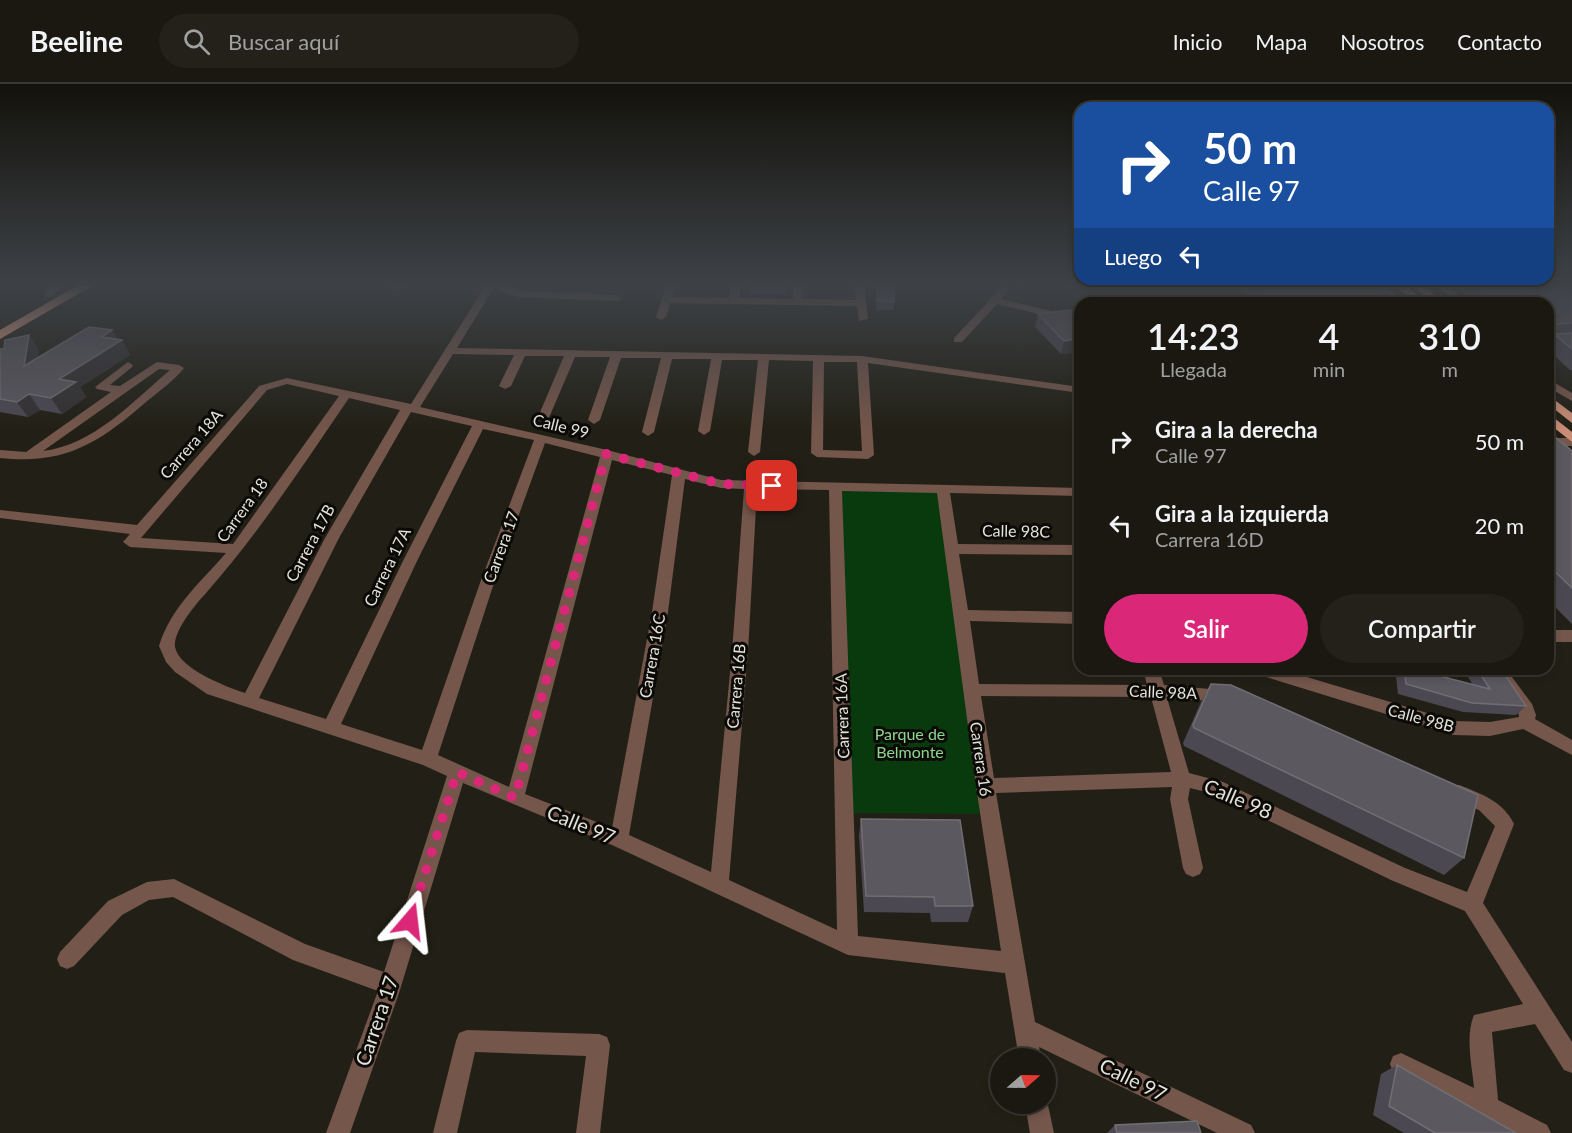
<!DOCTYPE html>
<html lang="es">
<head>
<meta charset="utf-8">
<style>
	:root { --surface:#1a1810; --page:#232119; --text:#f1f3f6; --muted:#9fa09f; --line:#383730; --accent:#db2777 }
	body { margin:0; font-family:Lato,sans-serif; background:var(--page); color:var(--text); height:100vh; display:flex; flex-direction:column; font-size:22px; white-space:nowrap }
	* { box-sizing:border-box; margin:0 }
	p { font-size:20px; color:var(--muted) }
	.icon { flex:none; width:33px; height:33px; fill:none; stroke:currentColor; stroke-width:2; stroke-linecap:round; stroke-linejoin:round }
	.map { position:relative; flex:1; overflow:hidden }
	.panel { position:absolute; left:1074px; top:213px; width:480px; height:378px; display:flex; flex-direction:column; background:var(--surface); border-radius:18px; box-shadow:0 3px 9px #0003,0 0 0 2px var(--line) }
	.panel>* { flex:none }
	.guide { position:absolute; left:1074px; top:18px; width:480px; height:183px; border-radius:18px; box-shadow:0 3px 9px #0003,0 0 0 2px var(--line); background:#1a4fa0; color:#fff; overflow:hidden }
	.needle { width:39px; rotate:70deg }
	.buttons { position:absolute; left:990px; top:964px; display:grid; gap:12px }
	.buttons a { display:grid; place-items:center; width:66px; height:66px; border-radius:50%; background:var(--surface); box-shadow:0 3px 9px #0003,0 0 0 2px var(--line); font-size:30px }
	.pin { position:absolute; display:grid; place-items:center; width:51px; height:51px; color:#fff; margin:-26px; border-radius:12px; box-shadow:0 3px 9px #0006 }
	.me { position:absolute; width:66px; margin:-33px; rotate:17deg; stroke-linejoin:round; filter:drop-shadow(0 0 4px #0008) }
	.turn { display:flex; align-items:center; gap:21px; height:126px; padding:0 30px; font-size:27px }
	.turn .icon { width:78px; height:78px; stroke-width:2.5 }
	.turn b { display:block; font-size:42px; line-height:51px }
	.then { display:flex; align-items:center; height:57px; padding:0 30px; background:#0003; gap:12px; font-size:22px }
	.eta { display:flex; justify-content:space-evenly; align-items:center; height:102px; text-align:center }
	.eta b { font-size:36px; font-weight:600; line-height:42px }
	.button { display:flex; gap:12px; margin-top:auto; padding:12px 30px }
	.button a { flex:1; height:69px; border-radius:36px; background:var(--accent); color:#fff; font-size:24px; font-weight:600; line-height:69px; text-align:center }
	.button a+a { background:var(--page); color:var(--text) }
	ul { padding:0; list-style:none }
	li { display:flex; align-items:center; gap:18px; height:84px; padding:0 30px }
	li div { flex:1 }
	li b { display:block; font-size:22px }
	li em { font-style:normal }
	header { display:flex; align-items:center; gap:36px; box-sizing:border-box; height:84px; padding:0 30px; background:var(--surface); border-bottom:2px solid var(--line) }
	header strong { font-size:28px }
	nav { display:flex; gap:33px; margin-inline-start:auto; font-size:21px }
	.search { width:420px; height:54px; background:var(--page); display:flex; align-items:center; gap:15px; box-sizing:border-box; padding:0 21px; border-radius:33px; color:var(--muted); font-size:22px }
	.map>svg:first-child { display:block }
</style>
</head>
<body>
<header>
<strong>Beeline</strong>
<div class="search"><svg class="icon" aria-label="search" viewBox="0 0 24 24"><circle cx="10" cy="10" r="6"/><path d="M15 15l6 6"/></svg>Buscar aquí</div>
<nav><a>Inicio</a><a>Mapa</a><a>Nosotros</a><a>Contacto</a></nav>
</header>
<div class="map">
<svg width="1572" height="1049" viewBox="0 0 1572 1049">
	<rect width="100%" height="100%" fill="#222016"/>
	<!-- green -->
	<path fill="#083a0d" d="M835 403 943 406 989 730 844 729Z"/>
	<g fill="none" stroke-linecap="round" stroke-linejoin="round">
		<!-- minor -->
		<path fill="#74564b" fill-rule="evenodd" d="M54 199H65L51 213H45V209Z
			M382 199H420L396 205Z
			M487 199H504L519 207 617 211 622 214 617 217 518 213 505 209 495 202 457 264 862 272 1080 303V309L868 279 874 371 868 375 817 373 811 369 813 277 769 276 760 368 754 372 748 368 758 276H722L710 347 704 351 698 347 711 275H672L654 348 648 352 642 348 661 274H621L600 336 594 340 588 336 610 273H575L548 336 544 337 538 333 564 272H525L511 302 505 305 499 302 514 271 453 270 420 323 607 366 721 396 1080 404V412L950 409 958 460 1080 461V471L959 470 968 526 1080 528V540L970 537 979 600 1147 601 1143 585H1159L1164 601 1232 607 1234 612 1232 617 1226 618 1167 614 1189 689 1223 698 1405 784 1467 808 1495 742 1479 726 1453 715 1450 709 1453 703 1459 701C1480 709 1504 718 1514 740L1483 819 1572 958V989L1564 986 1535 940 1492 948 1498 1016 1547 1041 1551 1049H1514L1393 988 1390 980 1393 972 1401 969 1474 1004C1472 981 1465 953 1474 931L1523 920 1465 827 1391 796 1214 710 1190 704 1188 715 1203 784 1200 790 1193 793 1186 790 1183 784 1170 715 1172 703 996 709 1035 938 1251 1041 1255 1049H1217L1039 963 1041 975H1019L1005 889 848 871 612 761 463 699 399 909 350 1049H326L378 907 293 876 173 813 149 816 122 831 74 882 67 885 60 882 57 875 60 868 108 817 147 798 174 795 305 860 384 888 447 692 423 681 207 610 175 588 166 578 159 562C171 523 200 499 226 469L130 463 123 458 130 450 0 434V426L137 441 259 302 287 294 411 320ZM824 278H857L862 367 823 366ZM287 300 339 312 233 460 141 454 267 306ZM349 314 400 326 325 454 245 609C227 603 179 585 175 563 173 547 196 520 206 509 260 448 303 381 349 314ZM411 328 472 342 403 477 326 635 259 614 339 454ZM483 345 534 356 480 499 422 666 341 640 417 477ZM545 359 600 373 509 703 438 671 494 499ZM612 376 672 391 652 528 612 744 525 710ZM685 395 721 404 744 405 732 568 711 788 629 751 668 528ZM757 405 829 406 837 846 729 796 748 568ZM842 407 937 409 976 702 1001 867 858 852ZM981 612 1151 613 1171 688 994 694Z
			M667 199H677L672 213 729 214 731 199H741L739 214 793 215V199H803V215L856 216 854 199H864L868 235 859 237 857 222 670 219 666 233 661 236 656 233Z
			M1434 199H1445L1467 219H1456Z
			M1004 203 1009 206 1001 215 1080 234V240L997 220 962 258H954V254L1001 204Z
			M128 278 133 281 132 283 110 301 120 302 157 278 179 281 184 284C174 297 159 307 146 318 99 359 65 381 0 374V366L26 368 111 308 97 305 95 303ZM159 285 170 286C133 317 94 361 43 367Z
			M1548 295 1572 309V317L1548 303Z
			M1548 354H1572V362H1548Z
			M1548 546H1572V558H1548Z
			M1251 585H1280L1454 637 1490 638 1519 633 1518 627 1489 585H1506L1532 620 1536 631 1535 635 1572 656V671L1523 645 1490 652 1454 651 1253 589Z
			M467 946 599 950 607 953 610 961 600 1049H576L586 972 475 968 457 1049H433L456 957 459 949Z
			M1046 1012 1054 1049H1030L1025 1020H1046Z"/>
		<!-- major -->
		<path fill="#c98c75" fill-rule="evenodd" d="M1393 199H1404L1425 219H1414Z
			M1410 199H1421L1443 219H1432Z
			M1548 311 1572 329V339L1548 320Z
			M1548 329 1572 348V358L1548 339Z"/>
		<!-- highway -->
		<path fill="#eaa186" fill-rule="evenodd" d="M82 199H97L0 255V246Z"/>
	</g>
	<!-- wall -->
	<path fill="#4b4851" d="M750 199H786L785 211H751Z
		M876 199H893L894 218V226H876Z
		M1234 199H1378L1403 219H1251Z
		M1451 199H1572V286H1570L1548 266V219H1475Z
		M1038 230 1080 231V272L1076 273 1072 269 1061 270 1035 243Z
		M112 246 118 256H122L130 271 80 303 86 313 62 330 40 326 28 333 0 328V265H4L29 251 39 266 38 273Z
		M1548 347 1572 367V540L1548 516Z
		M1401 585H1413L1473 601 1463 585H1501L1526 622 1516 631 1463 628 1398 610 1396 592Z
		M1211 600 1464 774 1444 791 1184 662 1183 659 1201 618Z
		M861 735 973 822 968 838H931L930 829 864 828 859 752Z
		M1397 981 1516 1049H1404L1373 1031 1381 990Z
		M1115 1041 1201 1049H1107Z"/>
	<!-- shaded-wall -->
	<path fill="#343133" d="M112 246 119 258 122 256 130 271 80 303 86 313 62 330 51 314 59 295 102 253Z
		M29 251 39 266 34 297 24 282Z
		M1076 255 1072 269 1061 270 1064 257Z
		M1079 260 1080 272 1076 273Z
		M29 310 40 326 28 333 17 318Z"/>
	<!-- building -->
	<path fill="#5c5860" stroke="#716e73" stroke-width="1.5" d="M877 199H893L894 218 877 217Z
		M1255 199H1378L1383 204 1387 205 1403 219H1388L1370 209 1368 212 1375 219H1273Z
		M1474 199H1572V239L1555 240V248L1557 250 1572 249V265L1548 245V219H1499Z
		M1069 226 1077 228 1080 231V260L1076 255 1064 257 1038 230Z
		M89 243 112 246 102 253 122 256 59 295 76 298 51 314 29 310 17 318 0 315V265H4L5 256 29 251 24 282Z
		M1548 347 1572 367V504L1548 481Z
		M1404 585H1413L1490 605 1477 585H1501L1526 622 1472 619 1406 600Z
		M1211 600 1231 601 1478 711 1464 774 1194 644 1193 641Z
		M861 735 960 736 973 822H935L934 813 866 812Z
		M1397 981 1516 1049H1435L1389 1022Z
		M1197 1037 1201 1049H1117L1115 1041Z"/>
	<!-- sky -->
	<linearGradient id="sky" x2="0" y2="1"><stop stop-color="#13120c"/><stop offset="0.58" stop-color="#3e4247"/><stop offset="1" stop-color="#3e4247" stop-opacity="0"/></linearGradient>
	<rect width="1572" height="346" fill="url(#sky)"/>
	<g fill="none" stroke-linecap="round" stroke-linejoin="round">
		<!-- route -->
		<path stroke="#db2777" stroke-width="10" stroke-dasharray="0 18" d="M410 837 457 688 515 714 606 370 721 400 772 402"/>
	</g>
	<g text-anchor="middle" stroke-width="6" stroke-linejoin="round" paint-order="stroke">
		<!-- street labels -->
		<g font-size="16" fill="#e3e2db" stroke="#0b0a06">
			<text transform="translate(561 342) rotate(14)" y="6">Calle 99</text>
			<text transform="translate(191 360) rotate(-49)" y="6">Carrera 18A</text>
			<text transform="translate(242 426) rotate(-54)" y="6">Carrera 18</text>
			<text transform="translate(1016 447) rotate(1)" y="6">Calle 98C</text>
			<text transform="translate(310 459) rotate(-62)" y="6">Carrera 17B</text>
			<text transform="translate(501 463) rotate(-70)" y="6">Carrera 17</text>
			<text transform="translate(387 483) rotate(-64)" y="6">Carrera 17A</text>
			<text transform="translate(652 572) rotate(-80)" y="6">Carrera 16C</text>
			<text transform="translate(736 602) rotate(-85)" y="6">Carrera 16B</text>
			<text transform="translate(1163 608) rotate(2)" y="6">Calle 98A</text>
			<text transform="translate(842 632) rotate(-92)" y="6">Carrera 16A</text>
			<text transform="translate(1421 634) rotate(15)" y="6">Calle 98B</text>
			<text transform="translate(981 675) rotate(82)" y="6">Carrera 16</text>
		</g>
		<!-- park labels -->
		<g font-size="16" fill="#8dd68d" stroke="#0b0a06">
			<text x="910" y="656">Parque de<tspan x="910" dy="18">Belmonte</tspan></text>
		</g>
		<!-- near-street labels -->
		<g font-size="20" fill="#e3e2db" stroke="#0b0a06">
			<text transform="translate(1238 715) rotate(23)" y="7">Calle 98</text>
			<text transform="translate(581 741) rotate(22)" y="7">Calle 97</text>
			<text transform="translate(377 937) rotate(-71)" y="7">Carrera 17</text>
			<text transform="translate(1133 996) rotate(26)" y="7">Calle 97</text>
		</g>
	</g>
</svg>
<div class="buttons">
<a><svg class="needle" viewBox="-14 -14 28 28"><path d="M0-13l5 13h-10z" fill="#e53935"/><path d="M0 13l5-13h-10z" fill="#9fa09f"/></svg></a>
</div>
<div class="pin" style="left:772px;top:402px;background:#d93025"><svg class="icon" aria-label="arrive" viewBox="0 0 24 24"><path d="M6 21V4h12l-3 4 3 4H6"/></svg></div>
<svg class="me" style="left:410px;top:837px" viewBox="-20 -20 40 40"><path d="M0-17L14 15 0 8-14 15z" fill="#db2777" stroke="#fff" stroke-width="4"/></svg>
<div class="guide">
<div class="turn"><svg class="icon" aria-label="right" viewBox="0 0 24 24"><path d="M7 20v-9h11M14 6l5 5-5 5"/></svg><div><b>50 m</b>Calle 97</div></div>
<div class="then">Luego<svg class="icon" aria-label="left" viewBox="0 0 24 24"><path d="M17 20v-9H6M10 6l-5 5 5 5"/></svg></div>
</div>
<section class="panel">
<div class="eta">
<div><b>14:23</b><p>Llegada</p></div>
<div><b>4</b><p>min</p></div>
<div><b>310</b><p>m</p></div>
</div>
<ul>
<li><svg class="icon" aria-label="right" viewBox="0 0 24 24"><path d="M7 20v-9h11M14 6l5 5-5 5"/></svg><div><b>Gira a la derecha</b><p>Calle 97</p></div><em>50 m</em></li>
<li><svg class="icon" aria-label="left" viewBox="0 0 24 24"><path d="M17 20v-9H6M10 6l-5 5 5 5"/></svg><div><b>Gira a la izquierda</b><p>Carrera 16D</p></div><em>20 m</em></li>
</ul>
<div class="button"><a>Salir</a><a>Compartir</a></div>
</section>
</div>
</body>
</html>
